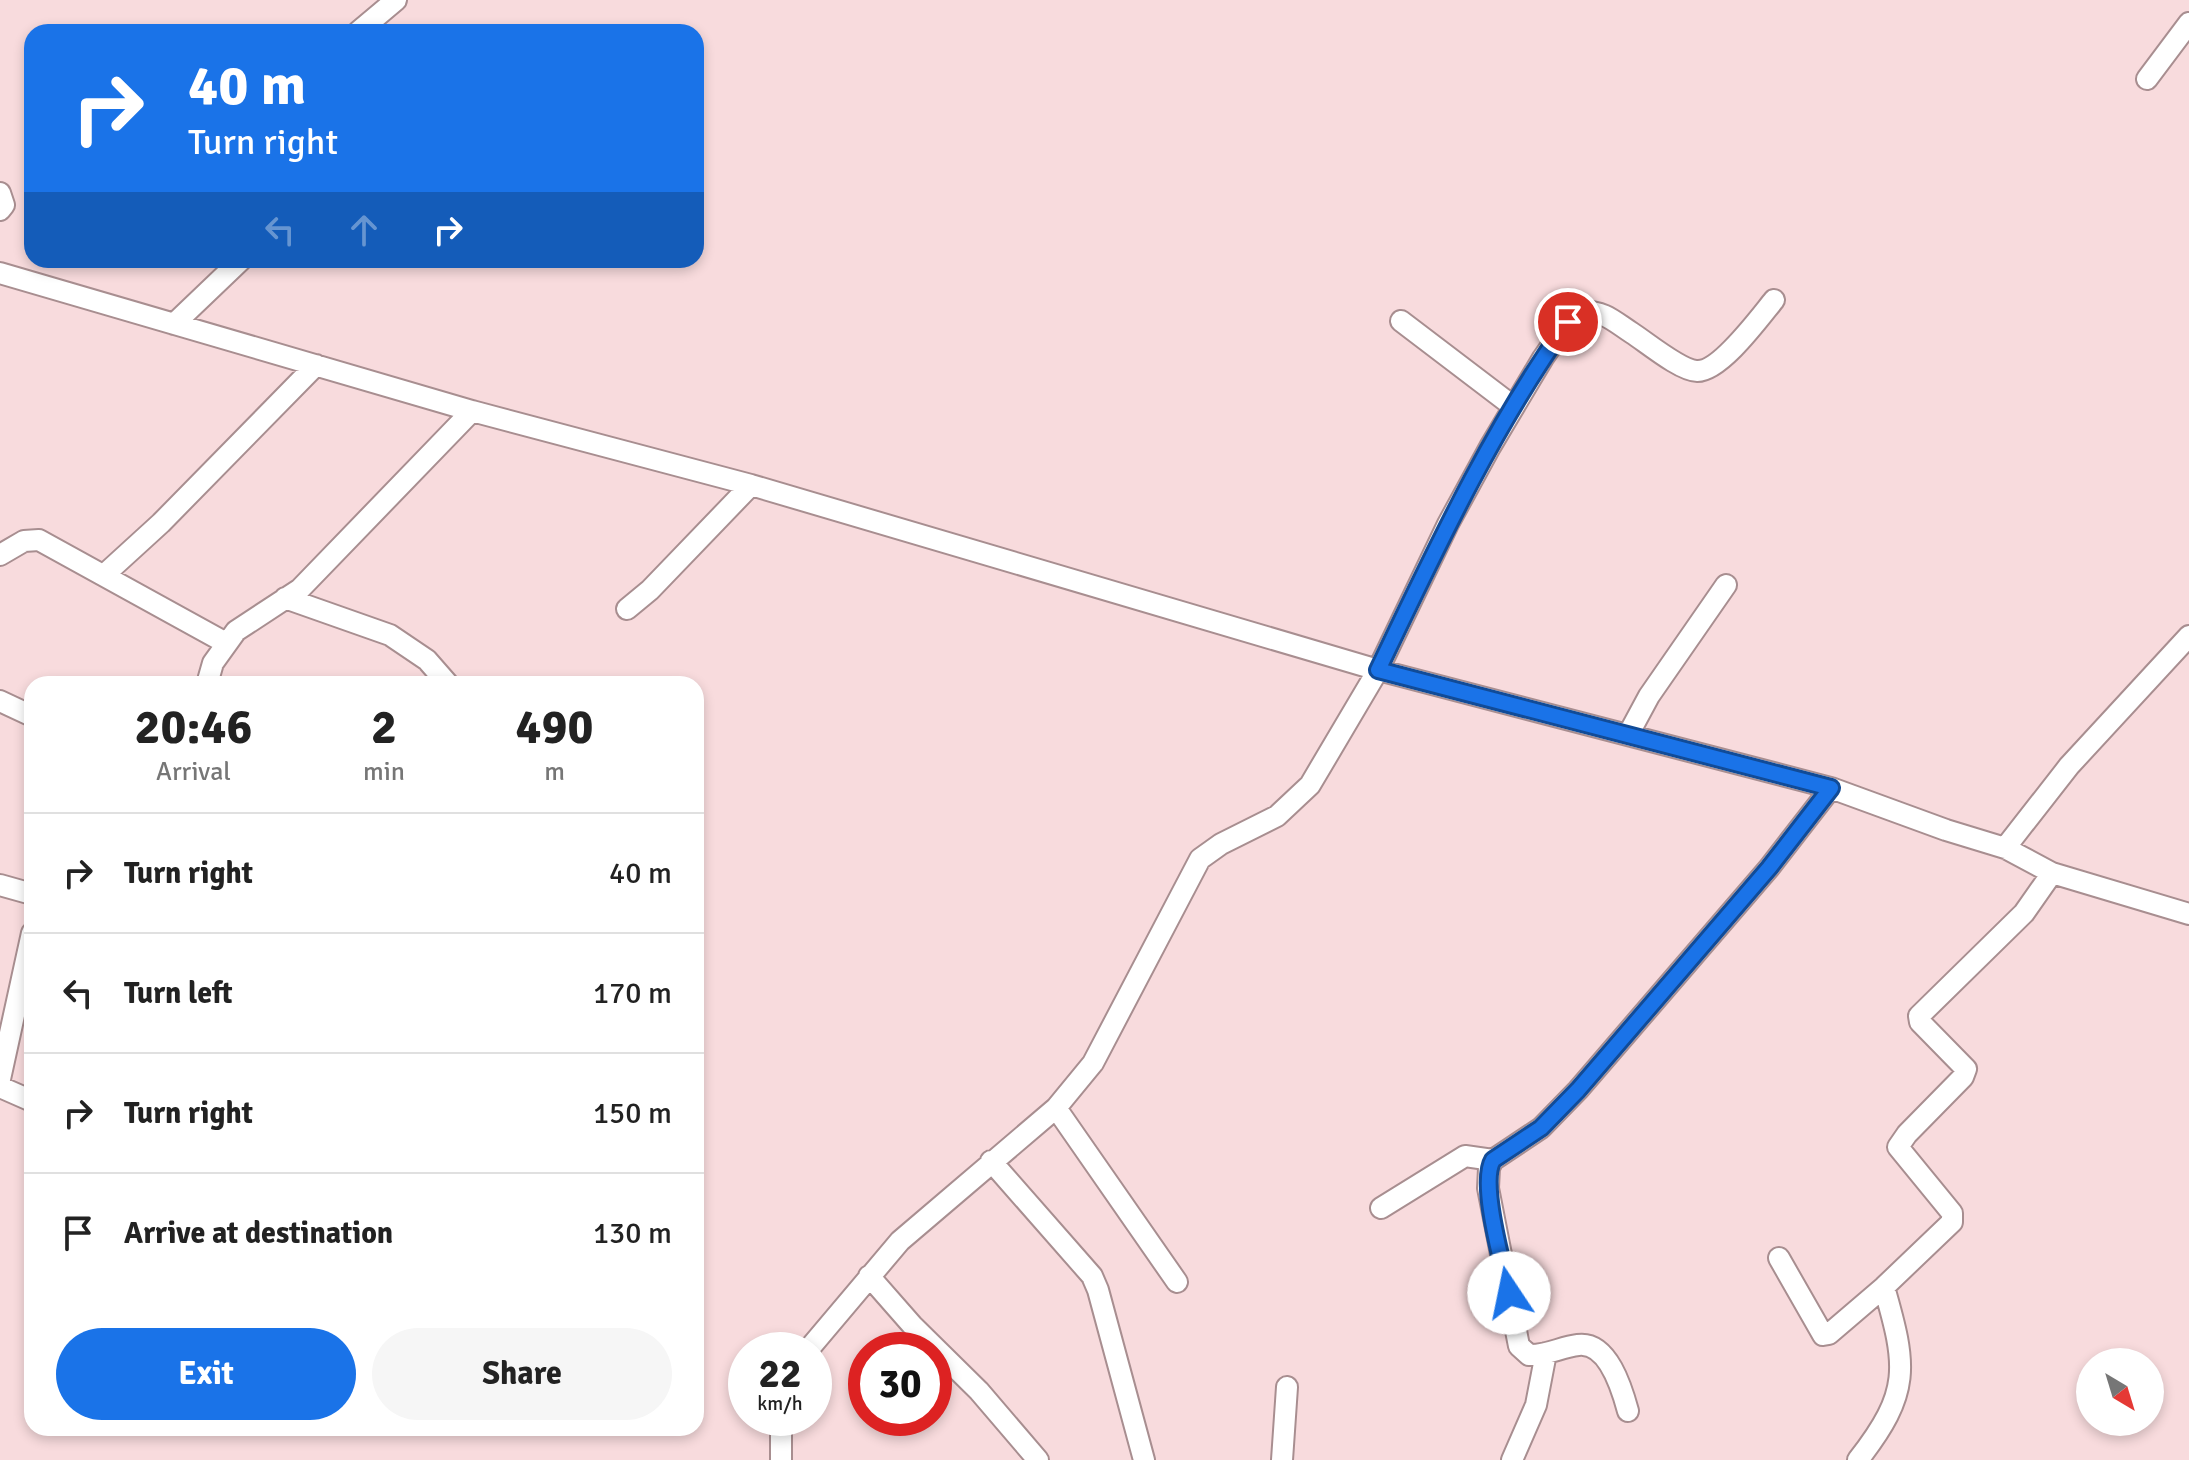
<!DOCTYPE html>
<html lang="en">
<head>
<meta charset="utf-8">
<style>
	:root { --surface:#fff; --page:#f6f6f6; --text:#222; --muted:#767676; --line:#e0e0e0; --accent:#1a73e8 }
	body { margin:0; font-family:Signika,sans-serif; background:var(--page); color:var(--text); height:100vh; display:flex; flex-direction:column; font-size:30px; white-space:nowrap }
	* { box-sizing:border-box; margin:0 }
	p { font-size:26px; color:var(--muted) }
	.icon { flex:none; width:44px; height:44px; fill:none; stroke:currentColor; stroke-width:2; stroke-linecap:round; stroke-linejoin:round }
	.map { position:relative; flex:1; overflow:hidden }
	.drawer { position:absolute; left:24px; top:676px; width:680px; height:760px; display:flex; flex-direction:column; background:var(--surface); border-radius:24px; box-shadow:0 4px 12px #0003 }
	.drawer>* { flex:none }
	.guide { position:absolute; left:24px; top:24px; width:680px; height:244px; border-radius:24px; box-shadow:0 4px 12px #0003; background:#1a73e8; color:#fff; overflow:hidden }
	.needle { width:52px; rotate:142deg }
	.tools { position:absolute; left:2076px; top:1348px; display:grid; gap:16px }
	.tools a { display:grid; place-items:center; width:88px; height:88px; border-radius:50%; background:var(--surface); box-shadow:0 4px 12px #0003; font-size:40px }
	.speed { position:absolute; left:728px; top:1332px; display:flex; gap:16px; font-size:40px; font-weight:700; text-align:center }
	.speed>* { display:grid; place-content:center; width:104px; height:104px; border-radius:50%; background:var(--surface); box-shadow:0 4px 12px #0003; line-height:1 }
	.speed small { font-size:20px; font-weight:400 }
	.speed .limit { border:12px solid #d22; background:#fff; color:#111 }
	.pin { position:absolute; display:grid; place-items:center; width:68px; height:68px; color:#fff; margin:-34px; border:4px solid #fff; border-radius:50%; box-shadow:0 2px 8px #0007 }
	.me { position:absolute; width:88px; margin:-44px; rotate:349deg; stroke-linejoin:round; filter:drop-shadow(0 0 6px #0008) }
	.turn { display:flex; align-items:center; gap:28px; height:168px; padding:0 32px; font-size:36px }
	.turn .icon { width:104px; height:104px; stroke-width:2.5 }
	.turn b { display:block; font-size:56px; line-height:68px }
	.lanes { display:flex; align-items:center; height:76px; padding:0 32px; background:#0003; justify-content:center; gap:40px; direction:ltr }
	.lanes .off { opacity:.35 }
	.eta { display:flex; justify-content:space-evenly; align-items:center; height:136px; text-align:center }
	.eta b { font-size:48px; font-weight:700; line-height:56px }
	.cta { display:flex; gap:16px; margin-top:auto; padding:16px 32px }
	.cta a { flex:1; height:92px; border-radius:48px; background:var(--accent); color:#fff; font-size:32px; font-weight:700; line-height:92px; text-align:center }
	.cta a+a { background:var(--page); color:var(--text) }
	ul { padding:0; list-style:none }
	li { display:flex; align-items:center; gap:24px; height:120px; padding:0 32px; border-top:2px solid var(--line) }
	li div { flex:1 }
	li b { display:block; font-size:30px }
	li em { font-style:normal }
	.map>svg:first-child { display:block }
</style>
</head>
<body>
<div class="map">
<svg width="2189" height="1460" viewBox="0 0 2189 1460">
	<rect width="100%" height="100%" fill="#f8dbdd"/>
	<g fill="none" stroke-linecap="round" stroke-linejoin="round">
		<!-- minor casing -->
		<g stroke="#a88e90" stroke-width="24">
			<path id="minor" d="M358 32 396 0
				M2147 79 2189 23
				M0 193 4 205 0 210
				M0 273 472 411 751 485 1378 670 1831 788 1946 830 2005 848 2052 873 2189 914
				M1401 321 1514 407
				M174 324 241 260
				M0 555 24 541 39 540 226 643
				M104 575 161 523 316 365
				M285 598 390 635 427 660 448 684
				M627 609 650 590 751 485
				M207 684 213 663 236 631 300 589 472 411
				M0 701 32 716
				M1628 735 1649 696 1726 585
				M2005 848 2069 766 2189 636
				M0 885 32 894
				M0 1079 32 933
				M0 1087 32 1101
				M1056 1108 1177 1282
				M991 1161 1092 1276 1098 1290 1144 1460
				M1381 1208 1465 1156 1493 1160
				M1779 1258 1823 1335 1829 1334 1884 1287 1952 1222V1213L1898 1147 1907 1134 1963 1077 1966 1069 1920 1022 1919 1016 2024 913 2052 873
				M869 1276 912 1325 979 1391 1038 1460
				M808 1350 900 1241 1056 1108 1093 1063 1200 859 1221 844 1277 816 1310 785 1378 670 1448 524 1490 447 1543 358 1568 322 1582 311C1606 312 1612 320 1632 333 1646 342 1681 371 1697 371 1720 372 1760 317 1774 300
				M1628 1411C1622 1389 1608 1341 1578 1345 1561 1347 1546 1356 1529 1355L1519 1346 1488 1188 1489 1168 1493 1160 1541 1128 1578 1090 1769 868 1831 788
				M781 1460V1418
				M1282 1460 1287 1387
				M1512 1460 1536 1405 1546 1353
				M1858 1460C1911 1392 1907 1367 1884 1287"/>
		</g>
		<!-- minor -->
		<use href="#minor" stroke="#fff" stroke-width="20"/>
	</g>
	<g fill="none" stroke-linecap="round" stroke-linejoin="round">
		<!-- route casing -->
		<g stroke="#114b97" stroke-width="20">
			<path id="route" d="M1509 1293C1503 1265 1479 1183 1493 1160L1541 1128 1578 1090 1769 868 1831 788 1378 670C1435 551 1491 430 1568 322"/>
		</g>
		<!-- route -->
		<use href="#route" stroke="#1a73e8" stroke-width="14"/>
	</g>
</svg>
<div class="tools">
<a><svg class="needle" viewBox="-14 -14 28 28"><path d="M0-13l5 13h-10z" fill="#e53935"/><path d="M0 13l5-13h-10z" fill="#767676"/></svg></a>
</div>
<div class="speed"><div>22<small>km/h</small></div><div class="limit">30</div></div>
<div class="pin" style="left:1568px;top:322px;background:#d93025"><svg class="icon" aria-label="arrive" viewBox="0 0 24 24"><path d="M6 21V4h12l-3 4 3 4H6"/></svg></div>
<svg class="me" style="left:1509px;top:1293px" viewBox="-20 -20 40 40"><circle r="19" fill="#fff"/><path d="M0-13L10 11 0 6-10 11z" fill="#1a73e8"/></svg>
<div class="guide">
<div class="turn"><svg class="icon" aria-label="right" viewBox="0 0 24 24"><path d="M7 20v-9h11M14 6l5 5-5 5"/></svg><div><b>40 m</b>Turn right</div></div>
<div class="lanes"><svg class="icon off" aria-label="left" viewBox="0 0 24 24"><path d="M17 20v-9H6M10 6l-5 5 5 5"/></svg><svg class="icon off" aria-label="ahead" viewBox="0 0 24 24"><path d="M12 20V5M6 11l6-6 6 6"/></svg><svg class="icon" aria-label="right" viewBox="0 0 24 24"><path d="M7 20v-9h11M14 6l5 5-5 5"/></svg></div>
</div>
<section class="drawer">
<div class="eta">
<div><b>20:46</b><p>Arrival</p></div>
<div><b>2</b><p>min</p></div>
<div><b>490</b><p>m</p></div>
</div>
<ul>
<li><svg class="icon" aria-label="right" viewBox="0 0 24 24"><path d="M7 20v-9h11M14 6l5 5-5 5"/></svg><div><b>Turn right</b></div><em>40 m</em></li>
<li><svg class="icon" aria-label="left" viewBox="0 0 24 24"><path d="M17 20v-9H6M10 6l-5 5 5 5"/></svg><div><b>Turn left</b></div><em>170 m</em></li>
<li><svg class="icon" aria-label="right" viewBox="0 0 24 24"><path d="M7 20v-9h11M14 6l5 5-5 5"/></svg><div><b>Turn right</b></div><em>150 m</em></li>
<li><svg class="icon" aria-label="arrive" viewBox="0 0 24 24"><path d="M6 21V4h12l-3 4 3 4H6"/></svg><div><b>Arrive at destination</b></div><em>130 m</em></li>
</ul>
<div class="cta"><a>Exit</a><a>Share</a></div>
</section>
</div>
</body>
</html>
